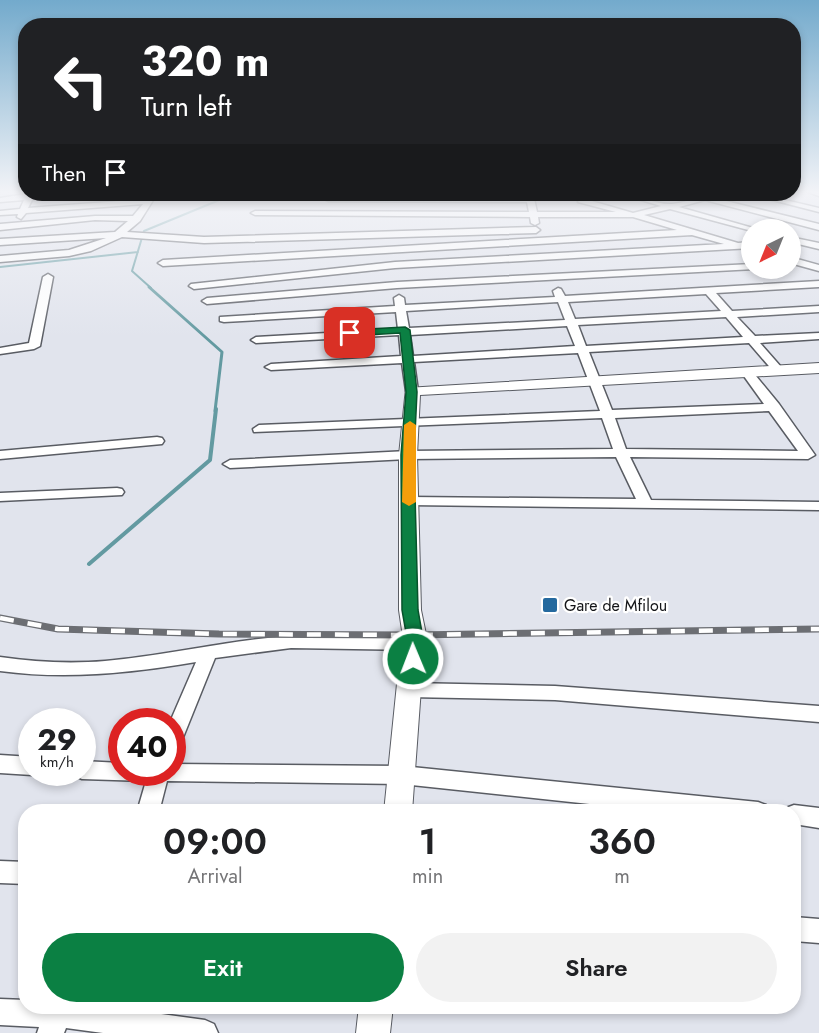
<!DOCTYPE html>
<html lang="en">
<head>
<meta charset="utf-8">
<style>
	:root { --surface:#fff; --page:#f2f2f2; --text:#202124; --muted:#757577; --accent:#0b8043 }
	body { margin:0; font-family:Jost,sans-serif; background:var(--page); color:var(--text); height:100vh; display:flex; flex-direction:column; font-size:22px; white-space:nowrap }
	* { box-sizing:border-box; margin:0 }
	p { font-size:20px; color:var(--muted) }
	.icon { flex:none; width:33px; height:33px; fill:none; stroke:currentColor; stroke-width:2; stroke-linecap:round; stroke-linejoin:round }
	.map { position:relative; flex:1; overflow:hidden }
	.details { position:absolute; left:18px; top:804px; width:783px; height:210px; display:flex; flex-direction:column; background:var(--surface); border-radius:24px; box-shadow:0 3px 9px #0003 }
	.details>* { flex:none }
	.top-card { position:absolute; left:18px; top:18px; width:783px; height:183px; border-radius:24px; box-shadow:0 3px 9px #0003; background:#202124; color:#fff; overflow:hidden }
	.needle { width:39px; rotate:223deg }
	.buttons { position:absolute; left:741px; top:219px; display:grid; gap:12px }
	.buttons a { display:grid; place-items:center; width:60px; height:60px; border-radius:50%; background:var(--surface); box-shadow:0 3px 9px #0003; font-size:30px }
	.speed { position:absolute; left:18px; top:708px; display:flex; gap:12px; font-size:30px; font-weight:700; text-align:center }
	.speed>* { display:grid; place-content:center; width:78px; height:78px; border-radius:50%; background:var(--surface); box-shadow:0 3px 9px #0003; line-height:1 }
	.speed small { font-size:15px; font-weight:400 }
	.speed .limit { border:9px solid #d22; background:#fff; color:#111 }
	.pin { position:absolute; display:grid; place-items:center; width:51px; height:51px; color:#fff; margin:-26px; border-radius:12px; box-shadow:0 3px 9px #0006 }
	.me { position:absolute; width:66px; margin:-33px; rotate:359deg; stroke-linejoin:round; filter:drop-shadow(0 0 4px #0008) }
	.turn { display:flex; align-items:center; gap:21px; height:126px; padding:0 24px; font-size:27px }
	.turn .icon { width:78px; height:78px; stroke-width:2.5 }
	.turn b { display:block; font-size:42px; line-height:51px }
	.then { display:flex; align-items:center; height:57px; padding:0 24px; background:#0003; gap:12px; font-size:22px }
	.eta { display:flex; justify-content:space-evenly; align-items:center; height:102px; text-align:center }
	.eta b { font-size:36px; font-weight:600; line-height:42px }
	.action { display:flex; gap:12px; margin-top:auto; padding:12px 24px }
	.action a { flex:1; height:69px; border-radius:36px; background:var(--accent); color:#fff; font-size:24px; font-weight:600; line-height:69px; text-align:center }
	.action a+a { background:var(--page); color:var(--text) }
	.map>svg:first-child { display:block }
</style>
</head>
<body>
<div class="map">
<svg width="819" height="1033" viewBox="0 0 819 1033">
	<rect width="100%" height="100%" fill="#e1e4ed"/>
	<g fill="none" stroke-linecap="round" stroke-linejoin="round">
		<!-- stream-far2 -->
		<path stroke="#639aa1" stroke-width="2" d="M0 267 138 252
			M151 288 132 271 144 231 234 194"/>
		<!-- stream-far1 -->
		<path stroke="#639aa1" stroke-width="3" d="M149 287 222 352 215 411"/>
		<!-- stream -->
		<path stroke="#639aa1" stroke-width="4" d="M89 564 210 460 216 409"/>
		<!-- minor casing -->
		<g stroke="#595c63" stroke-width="3">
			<path id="minor" d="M808 192H819V196Z
				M26 194H82L32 200 28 208 147 199 151 194H157L140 221 127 232 204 237 536 227 540 230 536 233 204 243 122 237 91 251 69 256 0 262V256L69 250 106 238 0 245V239L115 232 128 221 95 220 0 230V224L95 216H133L143 204 26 213 21 219 17 217 18 214 0 215V211L20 209 24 200 0 202V198Z
				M526 194H533L537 212H616L578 202 581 198 633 213 661 206 621 194C638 194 656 205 672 204 690 202 705 194 723 194L714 198 819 224V230L705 200 679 207 760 230 752 231 670 209 644 215 738 243 752 242V248L395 268 194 289 189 286 191 284 395 262 724 244 692 235 163 266 158 263 163 260 677 230 633 217H538L539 223 535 225 531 223 530 217 255 215 251 213 255 211 529 212 527 202 328 201 324 199 328 197 526 198Z
				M749 194H760L819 208V212Z
				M790 237 819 243V249L790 242Z
				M790 257 819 265V271L790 263Z
				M752 264V268L755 269 397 288 207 304 202 301 207 298 397 282Z
				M48 274 53 277 40 346 34 349 0 354V348L29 343 43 277Z
				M819 281V287L716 293 732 311 819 306V312L737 317 755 336 819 333V339L760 343 782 368V372H774L749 343 589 352 612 410 764 404 741 372 743 370H751L779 404 815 455 808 459 630 457 651 500 819 502V510L409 505 402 501 409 497 636 499 616 457 408 459 230 468 223 464 230 460 408 451 613 449 602 418 254 432 253 429 259 425 600 411 578 353 414 362 418 391 412 395 406 391 402 363 271 370 265 367 271 364 401 356 399 335 256 343 251 340 256 337 398 329 396 312 224 322 220 321V317L395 306 394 298 399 295 404 298 405 305 555 297 553 291 558 288 561 289 565 296ZM706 294 721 311 575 319 568 302ZM558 302 565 320 409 328 406 311ZM726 317 743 337 586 346 578 325ZM567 326 575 346 413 356 410 335ZM769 411 798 451 626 449 615 418Z
				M157 437 162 438 164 441 162 444 0 459V451Z
				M117 488 122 489 124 492 122 495 0 501V493Z
				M309 635 416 638 422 639 425 644 422 649 416 650 291 648 215 658 182 740 179 746 172 748V722H170L196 662C130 673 67 680 0 671V657C35 662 69 664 105 661 173 655 240 637 309 635Z
				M409 683 555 686 819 706V722L555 700 409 697 402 695 400 690 402 685Z
				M0 755 32 757V772H38L32 775 0 773Z
				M82 761 122 763V772H172V764L402 766 758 802 766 805 769 812H664L402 784 167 781 159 812H137L146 781 82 779 75 776 73 772H82Z
				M794 805 819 808V828L794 824V812H785L786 808Z
				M0 861 26 862V884L0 883Z
				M794 917 819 919V943L794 941Z
				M0 999 26 1000V1006H103L205 1020 214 1024 218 1033H103L66 1028 64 1033H37L39 1027 0 1025Z"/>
		</g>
		<!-- tertiary casing -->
		<g stroke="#595c63" stroke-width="2">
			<path id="tertiary" d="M819 363V373L420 395 417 455 421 610 428 644 422 674 412 812H384L398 674 404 644 399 610V455L406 388Z
				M359 1006H393L390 1033H356Z"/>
		</g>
		<!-- minor -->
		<use href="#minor" fill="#fff" fill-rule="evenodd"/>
		<!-- tertiary -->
		<use href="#tertiary" fill="#fff" fill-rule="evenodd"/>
		<!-- rail casing -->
		<g stroke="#6c6e73" stroke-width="7">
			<path id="rail" d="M0 618 58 629 219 634 413 635 819 629"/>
		</g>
		<!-- rail -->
		<use href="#rail" stroke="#fff" stroke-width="4.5" stroke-dasharray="14" stroke-linecap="butt"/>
	</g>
	<!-- sky -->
	<linearGradient id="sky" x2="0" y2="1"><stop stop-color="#73aacc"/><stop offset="0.57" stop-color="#f2f3f7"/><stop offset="1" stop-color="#f2f3f7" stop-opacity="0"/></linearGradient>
	<rect width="819" height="337" fill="url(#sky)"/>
	<!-- route -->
	<path fill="#0b8043" stroke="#07532c" stroke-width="1.5" d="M405 327 410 330 417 392 414 455 418 610 424 644 421 659 413 665 405 659 408 644 402 610 401 455 406 392 400 333 350 336 345 333 350 330Z"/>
	<!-- slow -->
	<path fill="#f59e0b" d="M410 421 416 425V502L409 506 402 502 404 425Z"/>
	<!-- markers -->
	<rect fill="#24699e" stroke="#fff" stroke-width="2" x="542" y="597" width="16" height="16" rx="3"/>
	<g text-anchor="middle" stroke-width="4.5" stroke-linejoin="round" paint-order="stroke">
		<!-- poi labels -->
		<g font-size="16" fill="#141518" stroke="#fff" text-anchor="start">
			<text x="564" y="611">Gare de Mfilou</text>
		</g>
	</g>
</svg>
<div class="buttons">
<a><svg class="needle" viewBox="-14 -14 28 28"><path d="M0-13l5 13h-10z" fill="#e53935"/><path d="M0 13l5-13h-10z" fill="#757577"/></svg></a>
</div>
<div class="speed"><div>29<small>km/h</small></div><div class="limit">40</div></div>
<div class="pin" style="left:350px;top:333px;background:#d93025"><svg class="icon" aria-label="arrive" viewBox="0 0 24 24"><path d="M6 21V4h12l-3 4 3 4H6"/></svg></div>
<svg class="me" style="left:413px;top:659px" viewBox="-20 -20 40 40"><circle r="17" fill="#0b8043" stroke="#fff" stroke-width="3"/><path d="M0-11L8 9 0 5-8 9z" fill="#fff"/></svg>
<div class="top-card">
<div class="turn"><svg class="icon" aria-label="left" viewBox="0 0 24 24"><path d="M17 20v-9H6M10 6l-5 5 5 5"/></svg><div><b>320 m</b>Turn left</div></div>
<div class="then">Then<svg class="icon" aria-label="arrive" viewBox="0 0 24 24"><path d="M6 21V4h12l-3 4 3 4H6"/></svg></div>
</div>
<section class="details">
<div class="eta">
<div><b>09:00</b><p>Arrival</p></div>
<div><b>1</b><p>min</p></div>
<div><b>360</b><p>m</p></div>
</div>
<div class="action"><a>Exit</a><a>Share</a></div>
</section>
</div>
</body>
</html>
